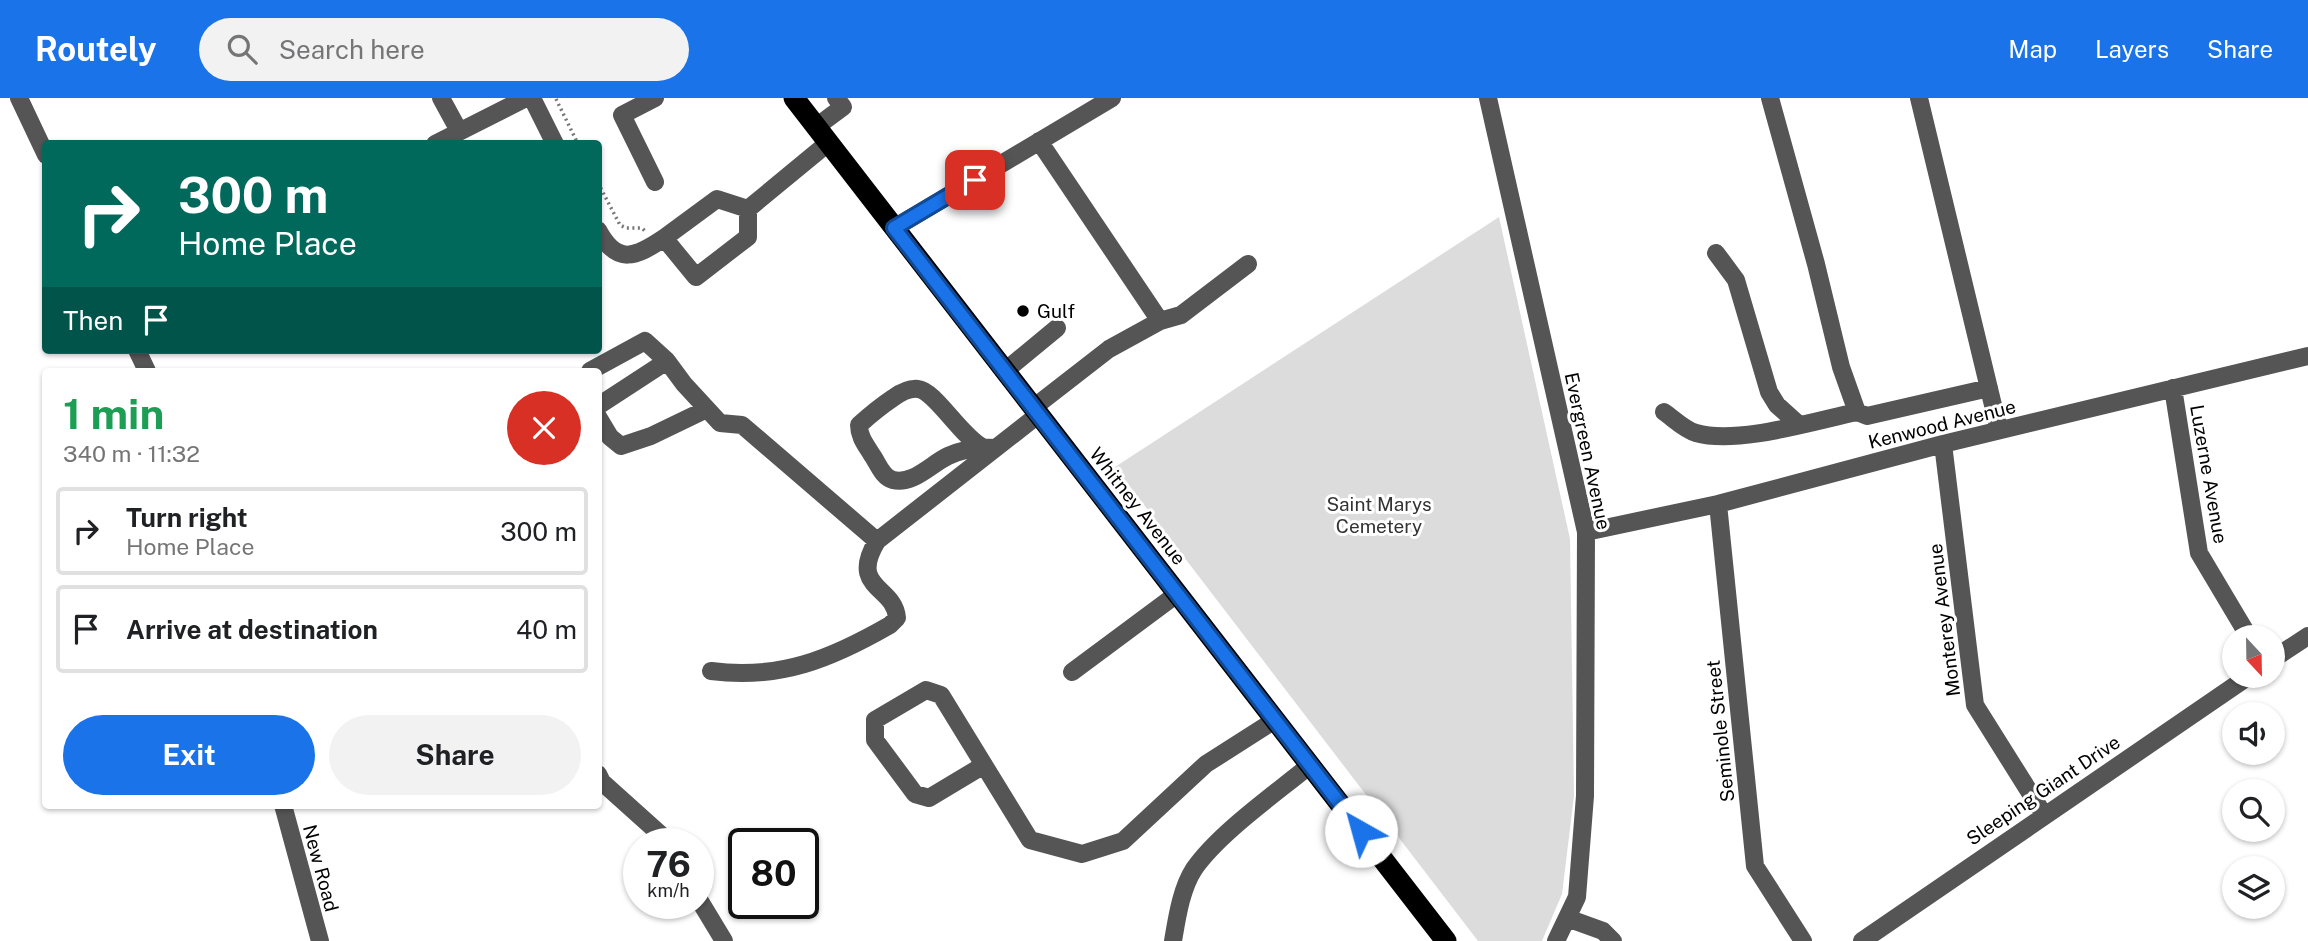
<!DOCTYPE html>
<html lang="en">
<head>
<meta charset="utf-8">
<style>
	:root { --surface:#fff; --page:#f2f2f2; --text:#202124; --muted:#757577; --line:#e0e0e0; --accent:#1a73e8 }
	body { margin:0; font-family:"Public Sans",sans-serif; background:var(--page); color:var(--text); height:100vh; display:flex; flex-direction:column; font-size:26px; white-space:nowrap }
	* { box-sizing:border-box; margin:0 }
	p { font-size:23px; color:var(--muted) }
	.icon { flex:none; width:38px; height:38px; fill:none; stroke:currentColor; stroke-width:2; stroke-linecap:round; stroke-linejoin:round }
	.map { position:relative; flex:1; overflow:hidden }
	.sheet { position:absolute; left:42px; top:270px; width:560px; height:441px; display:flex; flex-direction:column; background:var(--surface); border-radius:7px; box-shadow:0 2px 5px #0004 }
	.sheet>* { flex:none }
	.guide { position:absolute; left:42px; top:42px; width:560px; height:214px; border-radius:7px; box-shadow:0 2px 5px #0004; background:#00695c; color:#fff; overflow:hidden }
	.needle { width:46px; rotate:158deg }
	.buttons { position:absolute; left:2222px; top:527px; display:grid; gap:14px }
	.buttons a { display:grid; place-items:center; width:63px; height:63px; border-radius:50%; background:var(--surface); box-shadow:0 2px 5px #0004; font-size:35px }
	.speed { position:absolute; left:623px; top:730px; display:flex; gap:14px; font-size:35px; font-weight:700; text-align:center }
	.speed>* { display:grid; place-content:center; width:91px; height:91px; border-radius:50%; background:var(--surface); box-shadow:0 2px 5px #0004; line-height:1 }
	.speed small { font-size:18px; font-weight:400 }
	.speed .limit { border:4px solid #111; border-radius:10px; background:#fff; color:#111 }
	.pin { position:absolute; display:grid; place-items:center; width:60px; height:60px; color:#fff; margin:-30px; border-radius:14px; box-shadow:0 4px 10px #0006 }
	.me { position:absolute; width:77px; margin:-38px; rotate:322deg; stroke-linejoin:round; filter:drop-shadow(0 0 5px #0008) }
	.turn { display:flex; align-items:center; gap:24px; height:147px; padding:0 21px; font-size:32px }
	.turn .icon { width:91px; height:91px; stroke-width:2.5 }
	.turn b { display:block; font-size:49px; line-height:60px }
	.then { display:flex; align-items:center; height:66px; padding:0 21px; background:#0003; gap:14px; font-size:26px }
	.round { display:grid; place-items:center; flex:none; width:74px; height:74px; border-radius:37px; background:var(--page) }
	.headline { display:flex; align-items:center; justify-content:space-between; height:119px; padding:0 21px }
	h1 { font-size:42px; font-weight:700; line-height:52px; color:#1e9e55 }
	.action { display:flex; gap:14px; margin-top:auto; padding:14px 21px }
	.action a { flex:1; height:80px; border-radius:42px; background:var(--accent); color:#fff; font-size:28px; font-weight:700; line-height:80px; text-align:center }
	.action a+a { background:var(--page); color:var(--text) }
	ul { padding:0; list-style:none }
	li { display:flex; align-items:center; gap:21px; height:88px; margin:0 14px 10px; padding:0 7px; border:4px solid var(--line); border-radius:7px }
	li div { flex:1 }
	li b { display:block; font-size:26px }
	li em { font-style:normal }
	header { display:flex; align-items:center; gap:42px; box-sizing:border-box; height:98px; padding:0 35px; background:var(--accent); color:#fff }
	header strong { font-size:33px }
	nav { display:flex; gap:38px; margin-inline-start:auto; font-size:24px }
	.search { width:490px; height:63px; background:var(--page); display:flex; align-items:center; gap:18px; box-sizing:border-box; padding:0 24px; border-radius:38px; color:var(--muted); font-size:26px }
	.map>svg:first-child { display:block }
</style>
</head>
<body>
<header>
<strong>Routely</strong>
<div class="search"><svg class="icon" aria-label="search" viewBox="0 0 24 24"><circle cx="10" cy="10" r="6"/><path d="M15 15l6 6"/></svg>Search here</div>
<nav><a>Map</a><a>Layers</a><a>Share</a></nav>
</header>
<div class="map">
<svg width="2308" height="843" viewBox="0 0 2308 843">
	<rect width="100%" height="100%" fill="#fff"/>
	<!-- green -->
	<path fill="#dcdcdc" d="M1499 119 1570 441 1574 698 1562 796 1542 843H1478L1115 369Z"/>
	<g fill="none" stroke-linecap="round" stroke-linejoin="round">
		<!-- path -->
		<path stroke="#777" stroke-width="3.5" stroke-dasharray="2 3.5" stroke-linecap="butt" d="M556 1 578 46
			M598 85 620 127 626 130H642L645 133"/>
		<!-- minor -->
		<path stroke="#555" stroke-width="18" d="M19 0 46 57
			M441 0 459 33
			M532 0 555 46
			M1488 0 1586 434 1585 698 1577 799 1556 843
			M1770 0 1816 166 1841 269 1857 314 1867 318 1989 290
			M1919 0 1999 332
			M816 29 843 9 836 0
			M435 46 526 0
			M655 84 622 17 655 0
			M748 111 828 45
			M894 130 1112 0
			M598 132C617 168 636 159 664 140L696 179 748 139V111
			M664 140 717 101 748 111
			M1716 155 1736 182 1769 294 1777 307 1798 326
			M1160 223 1181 217 1248 166
			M137 252 147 273
			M590 273 645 243 667 263
			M1005 273 1057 230
			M2173 290 2199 455 2249 539
			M598 308 667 263 684 286 720 325 742 327 877 443
			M1033 310 1109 251 1160 223 1039 43
			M1664 314C1674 321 1685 332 1696 335 1737 347 1814 323 1857 314
			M598 319 610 339 621 348 651 338 707 311
			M1943 346 1975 607 2044 717
			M982 349C961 338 934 292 918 291 910 290 900 295 893 300 881 308 870 317 859 327 859 339 866 347 872 357 878 365 882 379 893 382 913 387 931 366 948 358 963 351 980 349 996 350
			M1718 406 1755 768 1803 843
			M1586 434 1718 406 1943 346 2308 258
			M2273 561 2308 538
			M711 573C780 582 831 561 890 527L897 520C895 488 848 491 877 443L1038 317
			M1072 574 1177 496
			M984 667 929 700 915 696 875 642V622L926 592 941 597 1030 742 1082 756 1123 743 1206 666 1275 622
			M598 676 602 684 661 737 666 746
			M283 707 320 843
			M698 800 724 843
			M1567 820 1603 833 1613 843
			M1173 843C1177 820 1181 791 1194 771 1219 735 1275 696 1310 667
			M1862 843 2249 578"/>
		<!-- highway -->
		<path stroke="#000" stroke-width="21" d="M794 0 1446 843"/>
	</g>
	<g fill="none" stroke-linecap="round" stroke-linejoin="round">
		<!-- route casing -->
		<g stroke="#114b97" stroke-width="18">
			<path id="route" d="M975 82 894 130 1361 733"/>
		</g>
		<!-- route -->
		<use href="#route" stroke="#1a73e8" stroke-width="12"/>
	</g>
	<!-- markers -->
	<circle fill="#000" stroke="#fff" stroke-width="2.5" cx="1023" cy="213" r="7"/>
	<g text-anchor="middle" stroke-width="6" stroke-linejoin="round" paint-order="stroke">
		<!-- poi labels -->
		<g font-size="19" fill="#000" stroke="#fff" text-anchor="start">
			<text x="1037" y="220">Gulf</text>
		</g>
		<!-- street labels -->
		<g font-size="19" fill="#000" stroke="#fff">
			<text transform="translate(1942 326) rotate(-14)" y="7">Kenwood Avenue</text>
			<text transform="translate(1588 353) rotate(78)" y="7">Evergreen Avenue</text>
			<text transform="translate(2209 376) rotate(80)" y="7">Luzerne Avenue</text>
			<text transform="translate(1138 408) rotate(52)" y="7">Whitney Avenue</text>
			<text transform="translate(1944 522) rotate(-97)" y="7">Monterey Avenue</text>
			<text transform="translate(1720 633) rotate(-96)" y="7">Seminole Street</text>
			<text transform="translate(2043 692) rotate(-34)" y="7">Sleeping Giant Drive</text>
			<text transform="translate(321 770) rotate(75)" y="7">New Road</text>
		</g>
		<!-- park labels -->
		<g font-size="19" fill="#333" stroke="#fff">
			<text x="1379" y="413">Saint Marys<tspan x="1379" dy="22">Cemetery</tspan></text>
		</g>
	</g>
</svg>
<div class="buttons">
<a><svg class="needle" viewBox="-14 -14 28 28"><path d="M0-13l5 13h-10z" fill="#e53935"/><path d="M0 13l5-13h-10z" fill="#757577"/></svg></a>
<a><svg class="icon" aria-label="sound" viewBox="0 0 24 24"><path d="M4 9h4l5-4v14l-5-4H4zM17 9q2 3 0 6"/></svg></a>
<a><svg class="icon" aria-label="search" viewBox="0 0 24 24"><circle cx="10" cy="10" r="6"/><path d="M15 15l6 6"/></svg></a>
<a><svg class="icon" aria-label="layers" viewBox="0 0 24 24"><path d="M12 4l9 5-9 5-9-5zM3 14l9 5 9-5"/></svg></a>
</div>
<div class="speed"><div>76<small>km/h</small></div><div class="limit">80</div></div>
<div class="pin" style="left:975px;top:82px;background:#d93025"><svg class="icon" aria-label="arrive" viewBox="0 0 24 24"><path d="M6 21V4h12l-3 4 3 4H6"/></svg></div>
<svg class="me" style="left:1361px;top:733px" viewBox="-20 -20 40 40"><circle r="19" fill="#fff"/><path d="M0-13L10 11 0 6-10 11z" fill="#1a73e8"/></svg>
<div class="guide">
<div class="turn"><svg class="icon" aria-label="right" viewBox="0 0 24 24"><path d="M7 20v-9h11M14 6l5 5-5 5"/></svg><div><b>300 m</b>Home Place</div></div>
<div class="then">Then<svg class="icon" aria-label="arrive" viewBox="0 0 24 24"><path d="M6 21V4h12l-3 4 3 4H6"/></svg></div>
</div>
<section class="sheet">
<div class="headline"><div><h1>1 min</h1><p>340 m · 11:32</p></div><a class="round" style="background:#d93025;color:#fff"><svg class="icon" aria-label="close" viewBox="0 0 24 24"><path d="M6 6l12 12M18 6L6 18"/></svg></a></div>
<ul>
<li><svg class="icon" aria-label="right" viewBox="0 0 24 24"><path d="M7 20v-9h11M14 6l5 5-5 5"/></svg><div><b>Turn right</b><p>Home Place</p></div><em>300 m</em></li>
<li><svg class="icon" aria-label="arrive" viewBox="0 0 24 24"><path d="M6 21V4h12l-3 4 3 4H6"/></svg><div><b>Arrive at destination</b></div><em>40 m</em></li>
</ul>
<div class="action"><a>Exit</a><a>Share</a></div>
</section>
</div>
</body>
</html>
